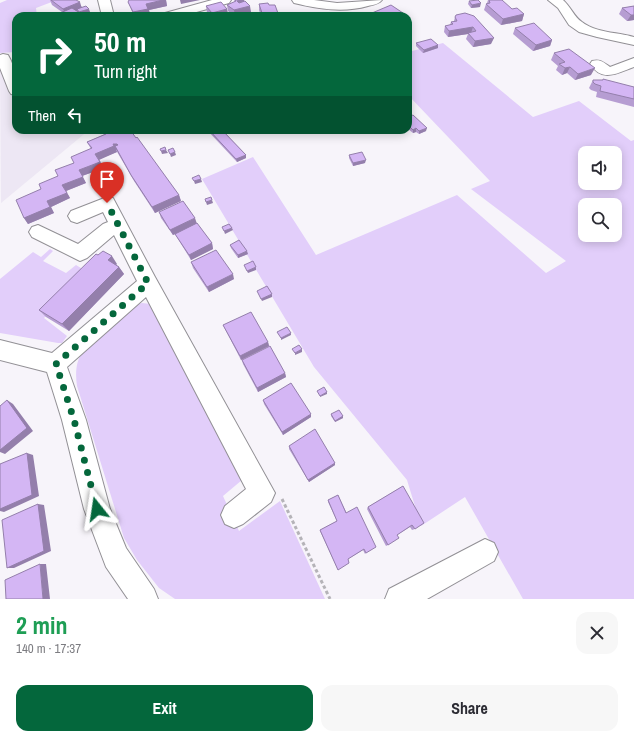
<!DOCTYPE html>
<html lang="en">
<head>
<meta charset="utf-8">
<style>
	:root { --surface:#fff; --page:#f7f7f7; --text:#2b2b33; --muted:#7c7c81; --accent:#04673c }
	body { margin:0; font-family:"Archivo Narrow",sans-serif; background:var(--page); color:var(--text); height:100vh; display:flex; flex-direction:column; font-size:15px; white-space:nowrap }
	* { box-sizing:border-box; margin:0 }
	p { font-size:13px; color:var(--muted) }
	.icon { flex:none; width:22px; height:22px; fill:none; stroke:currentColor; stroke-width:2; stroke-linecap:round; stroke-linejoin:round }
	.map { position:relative; height:599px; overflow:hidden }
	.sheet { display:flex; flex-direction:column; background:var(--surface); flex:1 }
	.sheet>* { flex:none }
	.banner { position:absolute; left:12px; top:12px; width:400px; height:122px; border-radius:12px; box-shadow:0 2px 10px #0003; background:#04673c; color:#fff; overflow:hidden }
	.tools { position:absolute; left:578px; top:146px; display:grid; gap:8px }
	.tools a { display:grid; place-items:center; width:44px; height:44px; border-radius:8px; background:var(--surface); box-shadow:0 2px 10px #0003; font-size:20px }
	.pin { position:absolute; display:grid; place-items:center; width:34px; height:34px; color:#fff; margin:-41px -17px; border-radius:50% 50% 50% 0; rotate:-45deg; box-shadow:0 0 4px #0007 }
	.pin .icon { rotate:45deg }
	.me { position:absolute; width:44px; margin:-22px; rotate:345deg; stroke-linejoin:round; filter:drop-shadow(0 0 3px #0008) }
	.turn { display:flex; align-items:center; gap:14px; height:84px; padding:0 16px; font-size:18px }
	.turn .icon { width:52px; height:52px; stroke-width:2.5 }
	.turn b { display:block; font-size:28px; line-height:34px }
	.then { display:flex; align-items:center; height:38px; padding:0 16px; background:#0003; gap:8px; font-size:15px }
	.round { display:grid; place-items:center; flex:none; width:42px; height:42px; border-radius:12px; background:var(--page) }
	.headline { display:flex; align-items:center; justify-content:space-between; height:68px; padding:0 16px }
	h1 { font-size:24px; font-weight:800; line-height:30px; color:#1e9e55 }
	.cta { display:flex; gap:8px; margin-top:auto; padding:8px 16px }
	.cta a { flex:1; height:46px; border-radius:12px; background:var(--accent); color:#fff; font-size:16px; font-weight:800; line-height:46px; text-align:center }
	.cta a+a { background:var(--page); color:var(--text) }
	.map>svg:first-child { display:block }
</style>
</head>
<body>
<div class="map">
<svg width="634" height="599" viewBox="0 0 634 599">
	<rect width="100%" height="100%" fill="#f7f4fa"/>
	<!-- built -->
	<path fill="#ede7f4" d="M16 59V130H89L1 203 0 63Z"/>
	<!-- green -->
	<path fill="#e2cefa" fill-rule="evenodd" d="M7 0H57L36 8 37 16H16V52L0 53V3Z
		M443 43 533 117 579 101 631 141 634 140V599H523L465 497 421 526 407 480 314 367 202 179 253 157 316 255 457 195 546 273 566 261 471 189 490 181 408 95V52ZM585 153H615V183H585ZM585 205H615V235H585Z
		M50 249 53 251 43 261 66 273 76 265 89 273 44 318 67 336 62 343H58L0 333V279L33 252 41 257Z
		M142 303 151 304 242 480 223 496 239 531 280 501 325 599H175L159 588 137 560 124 538 77 386C75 372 76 362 83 350L134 305Z"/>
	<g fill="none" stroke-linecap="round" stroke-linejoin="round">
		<!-- minor casing -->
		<g stroke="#929095" stroke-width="2">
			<path id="minor" d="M98 0H110L114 16H102Z
				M212 0H231L229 3 182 16H163L165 13Z
				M292 0H314L337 3 382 0C379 4 373 5 368 6 343 13 319 9 294 3Z
				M548 0H563C571 7 574 17 582 22 596 33 617 32 634 37V45L597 37 579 32 569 25 558 8Z
				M3 54 8 55C16 68 16 81 16 95L11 94 9 91 0 68V55Z
				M634 58V67C617 73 603 83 590 64L592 61C600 59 603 62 610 67Z
				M107 197 113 198 155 277 275 493 271 502 243 524 234 528 225 524 221 515 225 506 246 489 146 297 67 367 86 420 110 509 126 548 154 589 158 599H128L106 567 84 509 62 420 47 372 0 360V340L52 353 137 281 114 235 87 258 80 261 32 237 29 232 32 227 38 225 78 244 103 224 108 222 103 212 77 223 71 221 68 216 71 211Z
				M485 539 494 543 498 552 494 561 427 599H385L389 589Z"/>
		</g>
		<!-- path -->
		<path stroke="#b5b3b8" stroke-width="3" stroke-dasharray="3.5 2.5" stroke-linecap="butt" d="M282 499 330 599"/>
		<!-- minor -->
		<use href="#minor" fill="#fff" fill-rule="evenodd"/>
	</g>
	<!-- wall -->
	<path fill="#b69dd2" d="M50 0H76L82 7 90 12 82 15 85 16H61L60 13 62 12 52 5Z
		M129 0H166L167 6 149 10 150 15 145 16H134L128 2Z
		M234 0H244V1L251 12 237 16H234L228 11 227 5 235 2Z
		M488 0 512 9 524 14 522 21 501 25 484 10 486 4 487 3Z
		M469 1 480 7 471 8 468 4Z
		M259 4 269 5 279 16H261L259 10Z
		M206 6 227 9 228 15 224 16H210L207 13Z
		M634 6V20L627 21 619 14 622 8Z
		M465 13 491 44 473 47 466 39 468 34 448 37 444 32 445 26 450 25 451 22 454 21 455 17Z
		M515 28 552 40 550 46 533 51 513 34Z
		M416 43 438 45V48L423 53 416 46Z
		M554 53 591 75 575 80 567 73 562 75 556 70 558 66 551 60Z
		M593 80 634 87V107L596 97 597 92 591 90 589 88Z
		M408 117 426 131 419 134 416 132 413 133 408 129Z
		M103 130H112L113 131 136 138 179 195 181 201 155 213 134 181 116 150 117 152 99 159 104 168 82 176 86 183 66 191 70 198 51 207 54 213 28 224 24 218 41 189 58 176 91 149 87 142 105 134Z
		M207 130H222L246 155V158L237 162Z
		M349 155 365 163 353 166 349 158Z
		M159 212 196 223 212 243 213 249 191 260 178 239 175 234 173 235 161 218Z
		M230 245 248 254 238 258 231 248Z
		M191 262 234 279 209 292 193 268Z
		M117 264 116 265 119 267 124 274 69 331 46 317 39 310Z
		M223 325 268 342 269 346 241 360 225 329Z
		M242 360 285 373 286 377 258 392 243 364Z
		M263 400 311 417 283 435 264 404Z
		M331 414 343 416V418L335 422 331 416Z
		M289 446 335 463V465L309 482 289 449Z
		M403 486 415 529 412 530 410 527 397 535 388 545 386 546 367 509 368 507Z
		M338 495 366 553 365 554 363 550 348 559 338 570 320 531V530L337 521 328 502V500Z"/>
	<!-- shaded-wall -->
	<path fill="#947fab" d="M163 0H166L167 6 149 10 150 15 145 16H134L133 12 146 4Z
		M180 0H200L181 4Z
		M242 0H244L245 6 238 8 237 1Z
		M80 2 82 9H77V11L66 15 63 9Z
		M481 3 480 7 471 8 472 5Z
		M250 6 251 12 235 16 234 10Z
		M89 9 90 12 80 15 79 12Z
		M227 9 228 15 224 16H212V13Z
		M403 13 402 16H395Z
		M524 14 522 21 501 25 503 19Z
		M631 15H634V20L627 21Z
		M473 27 471 33H468V34L448 37 449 31Z
		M494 38 491 44 473 47 475 41Z
		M552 40 550 46 533 51 536 45Z
		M438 45V48L423 53 424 50Z
		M570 67 567 73 562 75 565 68Z
		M595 68 591 75 575 80 578 74Z
		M416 128V132L413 133V130Z
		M427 128 426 131 419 134V131Z
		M113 144H117L120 150H116L117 152 99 160 95 154Z
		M166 150 168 153 162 154 161 151Z
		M175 152 176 155 171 157 170 154Z
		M246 155V158L237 162 236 159Z
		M366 160 365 163 353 166V163Z
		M100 162 104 168 82 176 79 170Z
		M83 177 86 183 66 191 70 198 51 207 54 213 28 224 24 218 47 201 62 185Z
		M201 179 202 182 195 184 194 181Z
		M179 195 181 201 155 213 152 207Z
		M212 200 213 203 207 205 206 202Z
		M195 218 197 224 173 235 170 230Z
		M232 228 233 230 225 234 224 231Z
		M212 243 213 249 191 260 189 255Z
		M247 251 248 254 238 258V255Z
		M112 256 117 264 113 268 108 260Z
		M119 267 124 274 69 331 62 324Z
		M256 267V270L248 273 247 271Z
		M233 274 234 279 209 292 207 287Z
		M272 294V297L262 301 261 299Z
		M291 333V335L281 340V338Z
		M268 342 269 346 241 360 240 356Z
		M302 349V352L295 355V353Z
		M285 373 286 377 258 392 257 388Z
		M327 392V394L320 397V396Z
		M7 400 13 404 33 431 5 454 0 452V450Z
		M311 414V417L283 435 282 432Z
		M343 416V418L335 422V421Z
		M27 453 33 455 39 496 4 512 0 511V509Z
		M335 463V465L309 482 308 480Z
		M38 504 44 505 51 551 14 568H7Z
		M40 564H46L50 599H43Z"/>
	<!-- building -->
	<path fill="#d4b6f4" stroke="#947fab" d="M51 0H76L80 2 63 9Z
		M129 0H163L146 4 148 9 133 12 128 2Z
		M235 0H242L237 1 239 3 245 1 250 6 234 10 227 5 236 1Z
		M478 0 481 3 472 5 469 1Z
		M489 0H502L512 9 517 8 524 14 503 19 486 4 490 3Z
		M221 2 227 9 212 13 206 6Z
		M268 3 269 5H275L279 16H263L259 4Z
		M391 5 403 13 395 16H376L372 13Z
		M86 6 89 9 79 12 77 9Z
		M634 6V15H631L622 8Z
		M72 8 85 16H64L60 13Z
		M465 13 474 16 494 38 475 41 468 33 476 31 473 27 449 31 445 26 453 24 451 22 457 21 455 17 456 15Z
		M534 23 552 40 536 45 515 28Z
		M431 39 438 45 424 50 416 43Z
		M569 49 595 68 578 74 570 67 565 68 559 64 565 62 554 53Z
		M603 79 634 87V99L600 91 601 86 595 84 593 82V80H603Z
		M413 115 427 128 419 131 416 128 413 130 408 125V117Z
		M103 130H112L113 131 117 130H127L131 131 136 138 137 137 179 195 152 207 131 175 115 146 118 145 117 144H113L114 146 95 154 100 162 79 170 83 177 62 185 67 193 47 201 50 207 24 218 16 200 41 189 39 184 58 176 55 170 74 163 71 157 92 148 87 142 106 134Z
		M209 130H222L246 155 236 159Z
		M165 147 166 150 161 151 160 149Z
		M173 148 175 152 170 154 168 150Z
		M362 152 366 160 353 163 349 155Z
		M199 175 201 179 194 181 192 178Z
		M211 197 212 200 206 202 205 199Z
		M183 201 195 218 170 230 159 212Z
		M197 223 212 243 189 255 175 234Z
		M229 224 232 228 224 231 222 227Z
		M239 240 247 251 238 255 230 245Z
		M216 250 233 274 207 287 191 262Z
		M103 251 112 256 108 260 119 267 62 324 39 310 96 254 98 255Z
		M253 261 256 267 247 271 244 265Z
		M267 286 272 294 261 299 257 291Z
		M251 312 268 342 240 356 223 325Z
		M287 327 291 333 281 338 277 332Z
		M299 345 302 349 295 353 292 349Z
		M270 346 285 373 257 388 242 360Z
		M291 383 311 414 282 432 263 400Z
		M324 387 327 392 320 396 317 391Z
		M7 400 27 428 0 450V406Z
		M339 410 343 416 335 421 331 414Z
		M315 429 335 463 308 480 289 446Z
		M27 453 32 495 0 509V464Z
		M403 486 424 523 415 529 412 525 397 535 399 538 388 545 368 507Z
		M338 495 346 513 357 507 376 547 366 553 364 549 348 559 349 563 338 570 320 530 337 521 328 500Z
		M38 504 44 551 7 568 2 520Z
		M40 564 43 599H6L5 580Z"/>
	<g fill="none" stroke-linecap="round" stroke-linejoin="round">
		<!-- route -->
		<path stroke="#04673c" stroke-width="7" stroke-dasharray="0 12.6" d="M97 509 74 420 56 364 148 283 107 203"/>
	</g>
</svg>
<div class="tools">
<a><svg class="icon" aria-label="sound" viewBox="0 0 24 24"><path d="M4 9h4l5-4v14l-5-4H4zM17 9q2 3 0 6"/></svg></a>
<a><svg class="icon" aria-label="search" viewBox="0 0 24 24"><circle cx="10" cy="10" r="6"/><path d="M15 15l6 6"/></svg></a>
</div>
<div class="pin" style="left:107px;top:203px;background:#d93025"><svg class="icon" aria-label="arrive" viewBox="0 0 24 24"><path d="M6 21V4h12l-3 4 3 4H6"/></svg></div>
<svg class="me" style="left:97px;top:509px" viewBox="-20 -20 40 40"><path d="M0-17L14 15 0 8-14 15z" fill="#04673c" stroke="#fff" stroke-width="4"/></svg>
<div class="banner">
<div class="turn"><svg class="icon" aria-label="right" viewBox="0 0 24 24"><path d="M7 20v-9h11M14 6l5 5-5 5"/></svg><div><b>50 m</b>Turn right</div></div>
<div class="then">Then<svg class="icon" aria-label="left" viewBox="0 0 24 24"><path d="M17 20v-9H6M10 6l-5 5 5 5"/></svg></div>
</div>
</div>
<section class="sheet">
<div class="headline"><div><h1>2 min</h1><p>140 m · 17:37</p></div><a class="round"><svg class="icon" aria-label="close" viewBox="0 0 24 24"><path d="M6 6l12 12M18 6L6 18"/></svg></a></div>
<div class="cta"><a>Exit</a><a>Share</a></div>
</section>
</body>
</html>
